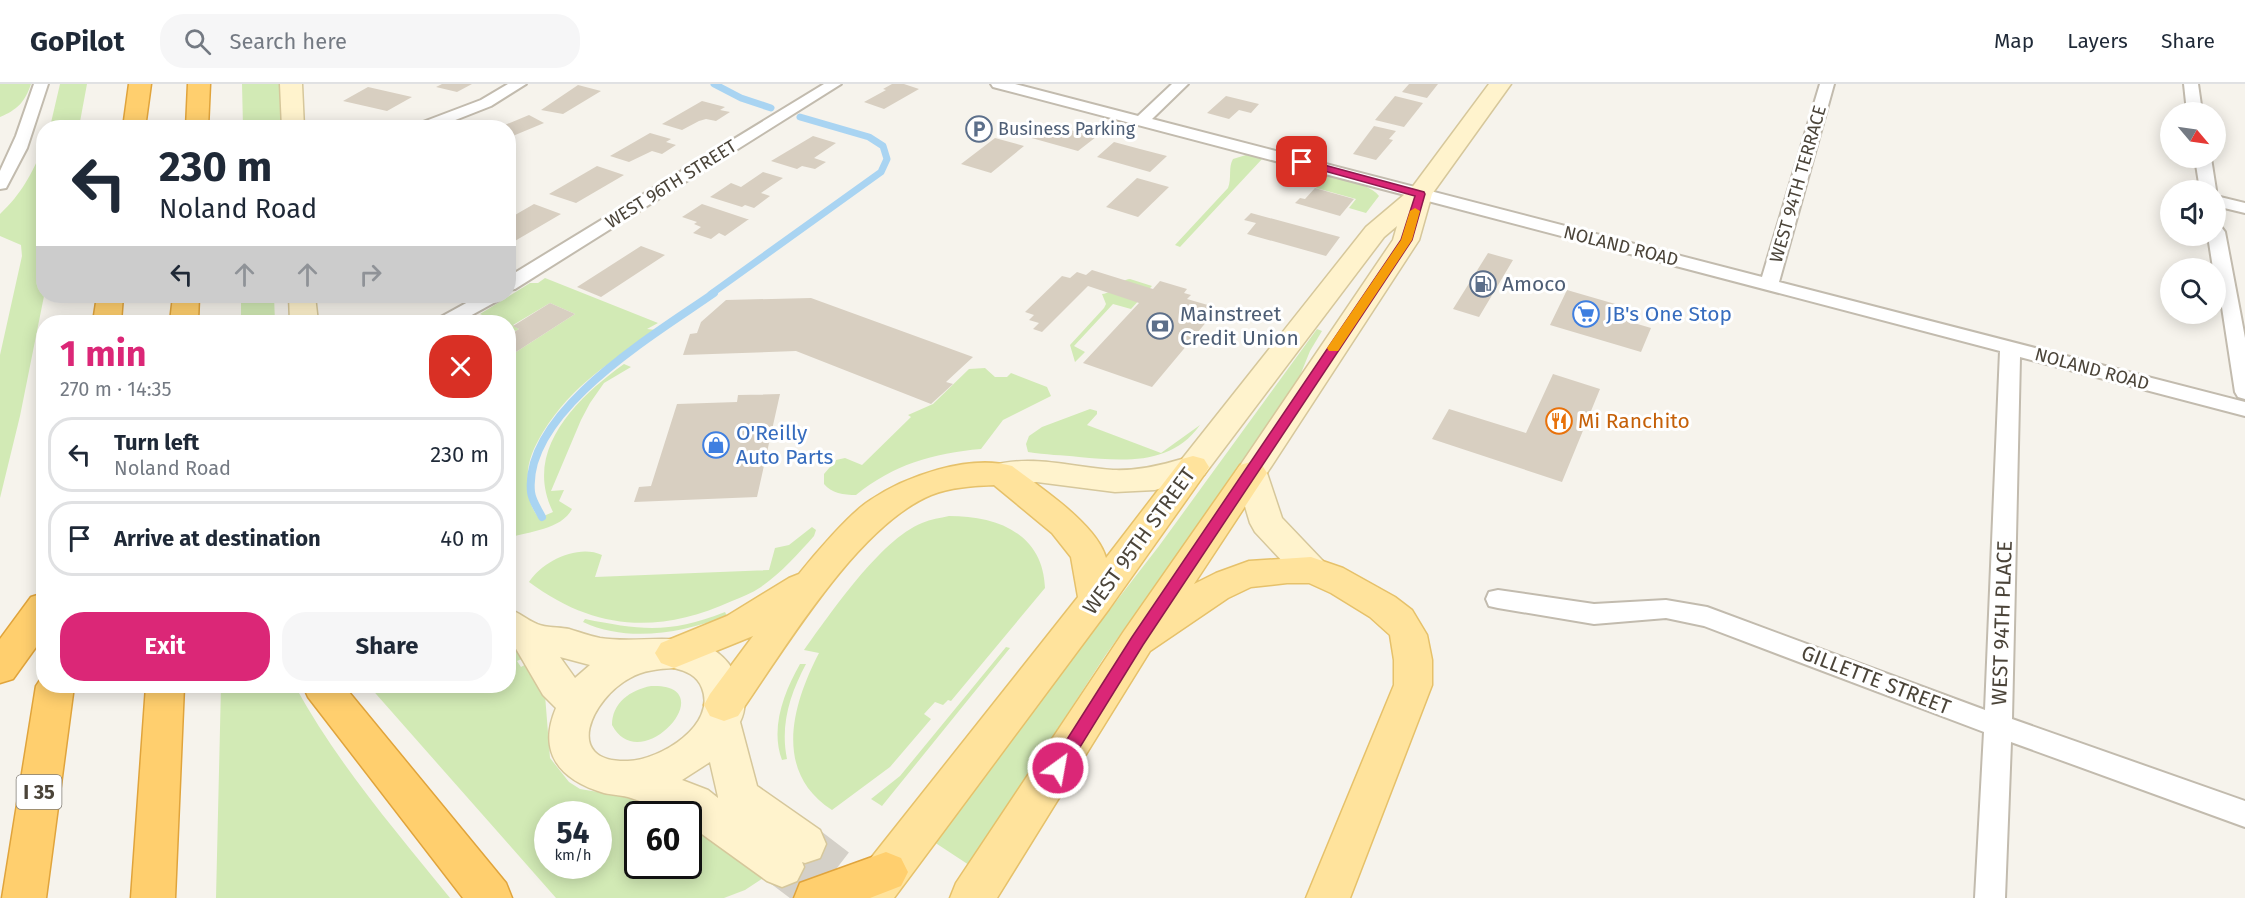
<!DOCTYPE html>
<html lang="en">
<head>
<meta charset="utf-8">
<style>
	:root { --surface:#fff; --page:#f6f6f7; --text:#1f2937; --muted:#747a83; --line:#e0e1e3; --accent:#db2777 }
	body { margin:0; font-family:"Fira Sans",sans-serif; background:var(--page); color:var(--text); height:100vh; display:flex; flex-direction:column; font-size:22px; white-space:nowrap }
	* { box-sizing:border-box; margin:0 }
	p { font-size:20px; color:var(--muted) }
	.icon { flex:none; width:33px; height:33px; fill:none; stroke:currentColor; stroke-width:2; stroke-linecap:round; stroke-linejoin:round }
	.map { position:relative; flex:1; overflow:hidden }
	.panel { position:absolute; left:36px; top:231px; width:480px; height:378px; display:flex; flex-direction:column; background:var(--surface); border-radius:24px; box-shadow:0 3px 15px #0003 }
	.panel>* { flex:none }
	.hud { position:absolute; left:36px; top:36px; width:480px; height:183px; border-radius:24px; box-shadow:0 3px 15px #0003; background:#fff; color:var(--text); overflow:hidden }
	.needle { width:39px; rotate:119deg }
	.tools { position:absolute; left:2160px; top:18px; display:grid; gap:12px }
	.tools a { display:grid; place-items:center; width:66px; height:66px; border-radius:50%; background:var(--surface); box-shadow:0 3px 15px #0003; font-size:30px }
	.speed { position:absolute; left:534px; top:717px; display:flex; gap:12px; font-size:30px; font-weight:700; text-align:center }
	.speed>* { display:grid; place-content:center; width:78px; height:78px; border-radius:50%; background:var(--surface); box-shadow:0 3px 15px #0003; line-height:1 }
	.speed small { font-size:15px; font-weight:400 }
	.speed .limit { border:3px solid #111; border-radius:9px; background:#fff; color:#111 }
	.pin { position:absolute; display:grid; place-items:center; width:51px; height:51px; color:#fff; margin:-26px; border-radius:12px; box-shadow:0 3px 9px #0006 }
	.me { position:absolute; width:66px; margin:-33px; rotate:32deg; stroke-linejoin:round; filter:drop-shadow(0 0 4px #0008) }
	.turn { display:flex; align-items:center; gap:21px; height:126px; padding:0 24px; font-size:27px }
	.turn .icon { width:78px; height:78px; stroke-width:2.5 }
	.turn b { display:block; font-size:42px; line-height:51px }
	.lanes { display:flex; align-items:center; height:57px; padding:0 24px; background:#0003; justify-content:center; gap:30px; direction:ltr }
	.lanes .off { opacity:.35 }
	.round { display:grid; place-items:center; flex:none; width:63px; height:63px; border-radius:24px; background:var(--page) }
	.summary { display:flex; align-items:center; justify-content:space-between; height:102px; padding:0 24px }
	h1 { font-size:36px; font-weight:700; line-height:45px; color:var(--accent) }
	.primary-button { display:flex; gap:12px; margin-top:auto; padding:12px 24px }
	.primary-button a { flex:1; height:69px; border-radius:24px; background:var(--accent); color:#fff; font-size:24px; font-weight:700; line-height:69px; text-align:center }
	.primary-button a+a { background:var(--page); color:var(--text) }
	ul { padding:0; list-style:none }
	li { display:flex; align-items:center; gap:18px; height:75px; margin:0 12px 9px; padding:0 12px; border:3px solid var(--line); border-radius:24px }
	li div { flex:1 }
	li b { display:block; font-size:22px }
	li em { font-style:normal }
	header { display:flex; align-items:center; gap:36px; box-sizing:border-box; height:84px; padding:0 30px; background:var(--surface); border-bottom:2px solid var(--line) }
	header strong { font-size:28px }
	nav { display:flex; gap:33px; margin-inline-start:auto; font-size:21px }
	.search { width:420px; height:54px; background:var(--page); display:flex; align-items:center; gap:15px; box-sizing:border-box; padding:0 21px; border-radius:24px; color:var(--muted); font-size:22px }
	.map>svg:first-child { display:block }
</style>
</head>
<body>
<header>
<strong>GoPilot</strong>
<div class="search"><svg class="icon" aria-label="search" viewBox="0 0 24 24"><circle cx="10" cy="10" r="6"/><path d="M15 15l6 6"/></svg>Search here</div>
<nav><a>Map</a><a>Layers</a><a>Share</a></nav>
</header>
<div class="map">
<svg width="2245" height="814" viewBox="0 0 2245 814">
	<rect width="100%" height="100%" fill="#f6f3ec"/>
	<!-- green -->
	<path fill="#d2eab5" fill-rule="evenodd" d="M0 0H31C25 18 17 26 0 33Z
		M60 0H87L79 43H50Z
		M242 0H281L283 43H243Z
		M43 64 44 212 20 332 0 414V271L22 172 21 161 0 152V130C22 109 31 91 43 64Z
		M1246 71 1263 74 1180 163 1175 161 1228 104C1232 94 1228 83 1233 75Z
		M1288 82C1308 86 1368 96 1379 112L1366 129 1349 124 1356 115 1316 104 1320 99 1282 88Z
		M545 194 658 239 647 245 656 246C611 278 573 300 543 348 533 365 526 379 528 400 530 416 529 421 539 434L553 428C522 366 578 313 624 280L631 283 604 299 590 319 581 336 551 407 564 406 559 417 572 425C561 446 529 447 509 454V265L516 268 575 230 550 219 513 241 519 245 516 247 509 244 508 238H497L480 230 530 199H538Z
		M1130 195 1152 202 1131 225 1113 220 1074 262 1085 268 1075 278 1070 261 1104 224 1106 220 1102 210C1115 209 1118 196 1130 195Z
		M241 212H274L275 238H241Z
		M1317 245 1322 247 1310 267 1295 304 1105 572 969 781 931 756 1159 462Z
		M985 284 995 293H1007L1011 289 1047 303 1051 312 1003 336 981 365C933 369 893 381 856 411 844 411 831 409 824 400V390L836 376 845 374 862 381 911 333 908 331 933 320 969 285Z
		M1090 325 1097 327V330L1087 341 1161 369 1200 341C1171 382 1123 377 1079 373 1062 371 1046 371 1028 368L1026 360 1029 352 1042 343Z
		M949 432C997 432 1043 449 1045 504L951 617 948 616 943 621 935 618 924 630 931 635 890 683 832 726C773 688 792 621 819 569L804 566C831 529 880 456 922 439 931 435 940 434 949 432Z
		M812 443 816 446 814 452C798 470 781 489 761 503 752 509 742 513 732 517 659 550 595 547 529 498 543 477 578 460 602 471L595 493 769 486 775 464 789 461Z
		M725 528 727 532C682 549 628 559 583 538L585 535C640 546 670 550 725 528Z
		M509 557 518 564 524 574 517 577 521 583 528 579 545 611 550 674 569 698 580 705 634 714 681 730H638V782H688L689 736 768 791 745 806 724 814H556L369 602H508ZM548 730H598V782H548Z
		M1006 563 1010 564 882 722 871 715 900 692Z
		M800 580H806C790 610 780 641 787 675L782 676C770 644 784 608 800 580Z
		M221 602H295C337 679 395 746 450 814H216Z
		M651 602C726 599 641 696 612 641 612 619 630 606 651 602Z"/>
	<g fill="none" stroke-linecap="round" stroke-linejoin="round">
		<!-- stream-far1 -->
		<path stroke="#a9d4f2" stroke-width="7" d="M714 0 741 14 771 24
			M711 210 881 88 887 75 883 62 869 53 800 33"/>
		<!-- stream -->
		<path stroke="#a9d4f2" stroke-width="8" d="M542 433C538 425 532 417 531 408 523 327 657 249 714 209"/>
	</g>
	<!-- building -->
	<path fill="#d8cfc1" d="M442 0H472L457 8 436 3Z
		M892 0H904L919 5 884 25 864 18 886 6 883 5Z
		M1409 0H1438L1427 14 1402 8Z
		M578 1 601 7 563 30 541 26Z
		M368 3 412 13 387 27 343 17Z
		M1226 12 1259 20 1251 29 1239 26 1229 35 1207 29Z
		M1395 12 1423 19 1404 43 1375 36Z
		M702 17 725 23 720 26 730 28 716 37 706 35 699 37 682 46 662 40Z
		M529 31 544 39 508 54V44L500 43Z
		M1046 39 1070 46 1096 53 1078 67 1028 53Z
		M1374 42 1396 47 1389 55 1393 56 1376 76 1353 70Z
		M650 49 671 55 666 58 676 61 662 70 652 67 629 78 610 72Z
		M813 52 836 59 814 74 826 78 815 85 802 82 797 85 771 77Z
		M995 54 1024 62 991 89 961 80Z
		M1114 58 1140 65 1167 72 1150 88 1097 73Z
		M597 82 624 91 576 119 549 110Z
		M763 88 783 94 761 109 770 112 754 124 745 121 742 123 710 113 731 99 741 103Z
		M1137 94 1169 103 1138 133 1106 123Z
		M1315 104 1354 115 1340 132 1295 119 1300 114 1305 115Z
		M534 120 561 130 508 161V135Z
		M702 120 747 135H749L725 152 719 149 711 155 693 149 701 143 694 140 697 138 682 133Z
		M1251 129 1340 153 1326 172 1294 163 1247 150 1256 139 1244 136Z
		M641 162 665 171 601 213 577 203Z
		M1488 169 1513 176 1479 233 1453 225Z
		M1092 186 1153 205 1160 197 1187 205 1184 209 1191 211 1187 215 1218 224 1152 303 1083 279 1139 219 1088 202 1042 248 1033 245 1039 239 1029 236 1034 231 1025 228 1062 192 1070 194 1077 188 1086 191Z
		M1567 206 1629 224 1624 236 1651 244 1641 268 1550 241Z
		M811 214 973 273 946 298 953 300 931 320 796 267 683 271 690 250 697 249 701 238 726 216Z
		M550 219 575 230 516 268 508 265V252L519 245 513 242Z
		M1553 290 1600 305 1562 398 1432 355 1449 325 1526 349Z
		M780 310 757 413 634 418 639 403 651 402 677 320 737 318 738 311Z"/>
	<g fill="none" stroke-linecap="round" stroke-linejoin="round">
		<!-- secondary-tunnel -->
		<path stroke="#d4d0c8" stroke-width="40" stroke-dasharray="40 20" stroke-linecap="butt" d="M805 760 875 814
			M782 783 823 814"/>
		<!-- street casing -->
		<g stroke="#c2bbae" stroke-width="4">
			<path id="street" d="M34 0H48L27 64 6 104 0 105V87L16 52Z
				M508 0H526L491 22 435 44H413L415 41 481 16Z
				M824 0H841L515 205 508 206V193Z
				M991 0H1015L1138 32 1172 0H1188L1152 35 1762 193 1820 0H1834L1779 198 2245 318V332L2020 273 2012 635 2245 717V743L2011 658 2005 814H1975L1984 648 1704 542 1666 534 1594 540 1498 524 1489 522 1486 515 1489 508 1498 506 1594 520 1666 516 1707 523 1985 626 2000 267 993 3Z
				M2184 0H2198L2202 28H2187Z
				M2195 74H2211L2216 106V107L2200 106Z
				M2216 112 2245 119V129L2216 122Z
				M2216 143 2222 144 2225 148 2245 254V315L2238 313 2235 308 2216 184H2213L2208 152H2216Z
				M479 212H501L499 216 459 238H436L439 234Z"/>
		</g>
		<!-- secondary casing -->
		<g stroke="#d6c79b" stroke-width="3">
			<path id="secondary" d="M280 0H302L304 44H282Z
				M1489 0H1511L1432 110 1419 156 1267 389 1282 434 1323 477 1329 486 1323 495 1311 499 1299 495 1255 448 1250 439 1235 389 1393 156 1397 142 1384 153 1204 391 1155 406 1115 408 1037 398 1001 401 990 398 985 390 990 382C1031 370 1071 383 1113 386 1137 387 1159 382 1182 375L1366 143 1411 105Z
				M289 212H315L318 238H290Z
				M508 525C519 528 527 536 537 540 546 544 559 543 569 545 579 548 590 552 600 554 650 562 714 536 739 598 745 612 747 624 740 638L757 702 820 746 826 760 820 774 805 779 802 778 804 783 797 797 782 803 767 797 688 740V730C667 730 651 720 631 714 623 711 613 711 604 709 560 696 537 669 556 624L543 611 515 563 508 559ZM560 573 590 581 575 594ZM674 584C686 587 697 591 702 604 717 641 661 676 628 677 561 679 592 614 630 594 643 586 659 585 674 584ZM710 678 718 713V714L708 706 682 696Z"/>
		</g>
		<!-- primary casing -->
		<g stroke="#e6c16a" stroke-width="3">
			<path id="primary" d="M1193 372 1204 375 1209 383 1204 391 1109 525 894 814H847L853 799 871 774 1078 513 1071 473 1052 449 994 401C973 402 951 403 931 411 857 442 784 566 738 632L724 637 710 632 704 621 710 610 753 552 674 584 661 579 655 569 661 559 727 532 789 494 799 490C814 471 849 430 869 417 905 392 969 370 1012 382 1039 403 1097 440 1106 474L1182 375Z
				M1251 378 1262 381 1267 389 1194 500 1216 489 1249 477 1311 473 1343 484 1395 513 1412 526 1427 551 1432 576V601L1350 814H1306L1394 601V576L1390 551 1370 533 1331 509 1309 499H1287L1251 503 1228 514 1150 567 997 814H950L956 799 1124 547 1240 381Z"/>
		</g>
		<!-- highway casing -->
		<g stroke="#e0a43c" stroke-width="3">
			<path id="highway" d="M129 0H151L145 44H123Z
				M188 0H210L208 44H186Z
				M97 212H123L121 238H93Z
				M173 212H199L198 238H170Z
				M44 509V552L13 595 0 599V555L31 513Z
				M44 590V602H74L46 814H2L36 602Z
				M146 602H184L175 814H131Z
				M303 602H344L506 799 512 814H463L308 613Z
				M886 768 901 774 908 788 901 802 870 814H794L800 799Z"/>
		</g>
		<!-- street -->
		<use href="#street" fill="#fff" fill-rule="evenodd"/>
		<!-- secondary -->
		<use href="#secondary" fill="#fff3cd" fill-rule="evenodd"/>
		<!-- primary -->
		<use href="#primary" fill="#ffe39c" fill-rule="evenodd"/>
		<!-- highway -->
		<use href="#highway" fill="#ffcf6e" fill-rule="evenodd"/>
	</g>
	<!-- route -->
	<path fill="#db2777" stroke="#8e194d" stroke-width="1.5" d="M1302 75 1424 108 1425 110 1412 156 1143 561 1064 689 1058 692 1052 689 1049 684 1052 679 1132 553 1401 156 1415 112 1299 80V76Z"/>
	<!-- slow -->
	<path fill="#f59e0b" d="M1415 124 1420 127 1412 156 1338 267H1329L1327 264 1401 156 1410 127Z"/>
	<!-- icons -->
	<defs>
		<g id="parking-ring" transform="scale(1.35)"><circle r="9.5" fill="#fff" stroke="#5c6f8a" stroke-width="1.5"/><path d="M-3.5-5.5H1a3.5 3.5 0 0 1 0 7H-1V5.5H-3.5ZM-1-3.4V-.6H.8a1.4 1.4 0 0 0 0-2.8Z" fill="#5c6f8a"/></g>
		<g id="fuel-ring" transform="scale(1.35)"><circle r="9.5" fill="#fff" stroke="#5c6f8a" stroke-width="1.5"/><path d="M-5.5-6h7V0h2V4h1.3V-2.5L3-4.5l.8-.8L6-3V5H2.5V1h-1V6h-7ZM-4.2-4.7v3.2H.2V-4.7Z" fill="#5c6f8a"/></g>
		<g id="supermarket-ring" transform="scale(1.35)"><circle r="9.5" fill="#fff" stroke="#3f7fe0" stroke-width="1.5"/><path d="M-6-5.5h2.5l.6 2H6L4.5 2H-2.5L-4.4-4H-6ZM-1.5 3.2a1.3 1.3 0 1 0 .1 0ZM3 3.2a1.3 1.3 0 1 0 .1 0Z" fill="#3f7fe0"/></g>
		<g id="bank-ring" transform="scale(1.35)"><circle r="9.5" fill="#fff" stroke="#5c6f8a" stroke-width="1.5"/><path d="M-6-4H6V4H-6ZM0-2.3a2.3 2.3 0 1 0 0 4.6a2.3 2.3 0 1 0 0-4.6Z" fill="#5c6f8a"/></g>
		<g id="restaurant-ring" transform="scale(1.35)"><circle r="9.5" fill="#fff" stroke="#e8710a" stroke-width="1.5"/><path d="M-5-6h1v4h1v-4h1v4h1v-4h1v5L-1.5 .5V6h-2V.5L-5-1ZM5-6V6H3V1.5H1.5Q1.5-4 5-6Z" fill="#e8710a"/></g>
		<g id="shop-ring" transform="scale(1.35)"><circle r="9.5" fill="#fff" stroke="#3f7fe0" stroke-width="1.5"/><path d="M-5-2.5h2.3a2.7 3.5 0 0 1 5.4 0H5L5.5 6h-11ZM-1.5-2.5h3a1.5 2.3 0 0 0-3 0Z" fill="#3f7fe0"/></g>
	</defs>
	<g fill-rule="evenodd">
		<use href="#parking-ring" x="979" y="45"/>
		<use href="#fuel-ring" x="1483" y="200"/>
		<use href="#supermarket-ring" x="1586" y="230"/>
		<use href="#bank-ring" x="1160" y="242"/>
		<use href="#restaurant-ring" x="1559" y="337"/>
		<use href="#shop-ring" x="716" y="361"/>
	</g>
	<g text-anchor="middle" stroke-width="6" stroke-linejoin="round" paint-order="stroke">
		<!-- far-service labels -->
		<g font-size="18" fill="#4e5e75" stroke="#fff" text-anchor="start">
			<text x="998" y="51">Business Parking</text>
		</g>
		<!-- far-street labels -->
		<g font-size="18" fill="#4b4439" stroke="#fff">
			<text transform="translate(671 100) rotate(-32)" y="6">WEST 96TH STREET</text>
			<text transform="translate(1798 100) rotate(-74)" y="6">WEST 94TH TERRACE</text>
			<text transform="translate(1621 162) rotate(14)" y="6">NOLAND ROAD</text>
			<text transform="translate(2092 285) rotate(15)" y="6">NOLAND ROAD</text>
		</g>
		<!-- shield labels -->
		<rect fill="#fff" stroke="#817c74" stroke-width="1.5" x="16.5" y="691" width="45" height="34" rx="4.5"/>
		<g font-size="20" font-weight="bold" fill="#4b4439">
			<text x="39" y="715">I 35</text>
		</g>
		<!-- service labels -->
		<g font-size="21" fill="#4e5e75" stroke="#fff" text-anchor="start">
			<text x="1502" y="207">Amoco</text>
			<text x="1180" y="237">Mainstreet<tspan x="1180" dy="24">Credit Union</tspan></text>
		</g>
		<!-- shop labels -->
		<g font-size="21" fill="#366cbe" stroke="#fff" text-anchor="start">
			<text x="1606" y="237">JB's One Stop</text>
			<text x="736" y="356">O'Reilly<tspan x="736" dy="24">Auto Parts</tspan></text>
		</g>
		<!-- food labels -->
		<g font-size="21" fill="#c56008" stroke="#fff" text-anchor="start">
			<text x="1578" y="344">Mi Ranchito</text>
		</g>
		<!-- street labels -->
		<g font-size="21" fill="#4b4439" stroke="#fff">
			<text transform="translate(1139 457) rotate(-54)" y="7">WEST 95TH STREET</text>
			<text transform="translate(2002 539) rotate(-88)" y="7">WEST 94TH PLACE</text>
			<text transform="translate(1876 596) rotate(21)" y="7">GILLETTE STREET</text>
		</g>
	</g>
</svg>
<div class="tools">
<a><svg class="needle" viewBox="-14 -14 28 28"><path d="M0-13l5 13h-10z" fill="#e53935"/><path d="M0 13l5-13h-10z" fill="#747a83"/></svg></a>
<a><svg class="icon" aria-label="sound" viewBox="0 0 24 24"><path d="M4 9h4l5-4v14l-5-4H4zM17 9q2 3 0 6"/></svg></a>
<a><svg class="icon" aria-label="search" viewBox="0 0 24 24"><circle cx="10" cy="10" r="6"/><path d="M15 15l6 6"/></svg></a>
</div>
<div class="speed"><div>54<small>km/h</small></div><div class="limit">60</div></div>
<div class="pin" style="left:1302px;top:78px;background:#d93025"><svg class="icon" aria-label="arrive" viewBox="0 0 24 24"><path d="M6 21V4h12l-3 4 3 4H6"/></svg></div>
<svg class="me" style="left:1058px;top:684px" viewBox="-20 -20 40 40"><circle r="17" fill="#db2777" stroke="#fff" stroke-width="3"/><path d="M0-11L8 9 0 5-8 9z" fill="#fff"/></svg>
<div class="hud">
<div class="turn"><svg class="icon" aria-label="left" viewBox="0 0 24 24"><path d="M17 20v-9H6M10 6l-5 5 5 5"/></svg><div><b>230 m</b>Noland Road</div></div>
<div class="lanes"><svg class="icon" aria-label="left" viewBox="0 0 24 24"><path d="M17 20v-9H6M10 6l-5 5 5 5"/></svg><svg class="icon off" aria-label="ahead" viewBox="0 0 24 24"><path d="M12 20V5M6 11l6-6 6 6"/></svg><svg class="icon off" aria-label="ahead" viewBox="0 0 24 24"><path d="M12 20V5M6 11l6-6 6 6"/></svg><svg class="icon off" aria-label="right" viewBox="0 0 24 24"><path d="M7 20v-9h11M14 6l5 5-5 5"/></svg></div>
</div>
<section class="panel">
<div class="summary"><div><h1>1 min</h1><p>270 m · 14:35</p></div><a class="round" style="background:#d93025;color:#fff"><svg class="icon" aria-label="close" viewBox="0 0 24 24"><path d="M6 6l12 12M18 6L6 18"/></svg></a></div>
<ul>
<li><svg class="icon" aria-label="left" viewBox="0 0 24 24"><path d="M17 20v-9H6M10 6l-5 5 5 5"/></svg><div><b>Turn left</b><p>Noland Road</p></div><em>230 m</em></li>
<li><svg class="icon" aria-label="arrive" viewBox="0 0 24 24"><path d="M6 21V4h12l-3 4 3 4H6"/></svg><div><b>Arrive at destination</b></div><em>40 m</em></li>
</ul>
<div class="primary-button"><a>Exit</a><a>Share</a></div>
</section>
</div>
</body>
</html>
